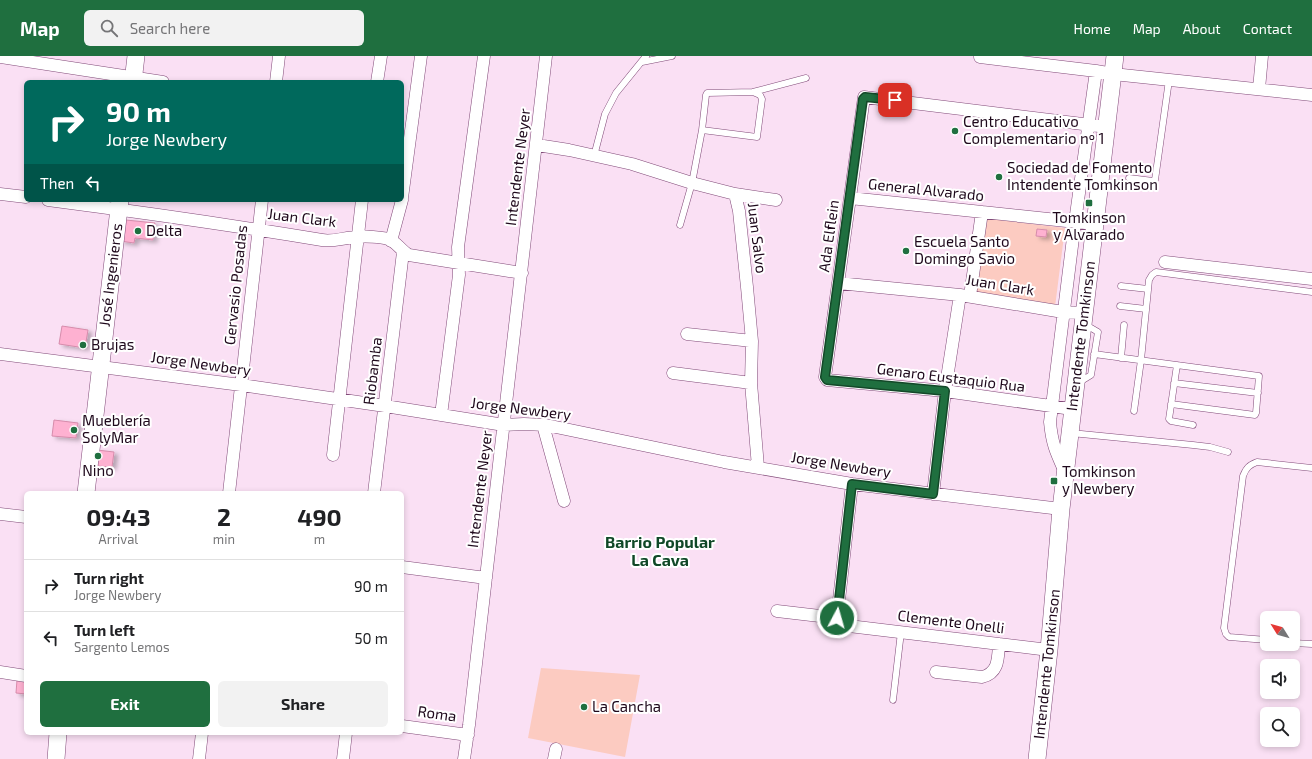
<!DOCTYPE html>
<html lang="en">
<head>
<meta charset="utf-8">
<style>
	:root { --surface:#fff; --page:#f2f2f2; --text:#202124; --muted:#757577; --line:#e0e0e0; --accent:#1f6f3f }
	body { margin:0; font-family:"Exo 2",sans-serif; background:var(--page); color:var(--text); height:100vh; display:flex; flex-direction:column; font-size:15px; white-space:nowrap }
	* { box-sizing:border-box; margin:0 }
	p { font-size:13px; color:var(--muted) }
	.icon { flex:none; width:22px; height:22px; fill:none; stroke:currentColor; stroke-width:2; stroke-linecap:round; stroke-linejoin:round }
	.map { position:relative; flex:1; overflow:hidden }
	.sheet { position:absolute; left:24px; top:435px; width:380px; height:244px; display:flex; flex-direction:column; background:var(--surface); border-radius:6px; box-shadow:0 2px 6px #0003 }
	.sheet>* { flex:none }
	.top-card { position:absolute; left:24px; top:24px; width:380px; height:122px; border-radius:6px; box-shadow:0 2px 6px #0003; background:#00695c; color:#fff; overflow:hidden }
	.needle { width:26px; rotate:307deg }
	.controls { position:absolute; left:1260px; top:555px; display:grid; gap:8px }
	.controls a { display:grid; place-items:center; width:40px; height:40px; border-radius:6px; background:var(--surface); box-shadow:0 2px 6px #0003; font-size:20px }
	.pin { position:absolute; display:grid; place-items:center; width:34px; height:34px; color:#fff; margin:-17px; border-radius:8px; box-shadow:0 2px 6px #0006 }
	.me { position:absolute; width:44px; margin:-22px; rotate:6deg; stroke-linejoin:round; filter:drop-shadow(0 0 3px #0008) }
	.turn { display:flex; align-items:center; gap:14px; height:84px; padding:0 16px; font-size:18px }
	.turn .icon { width:52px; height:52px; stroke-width:2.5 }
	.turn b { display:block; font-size:28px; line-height:34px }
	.then { display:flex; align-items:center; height:38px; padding:0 16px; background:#0003; gap:8px; font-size:15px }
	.eta { display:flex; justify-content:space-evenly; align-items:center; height:68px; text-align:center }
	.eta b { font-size:24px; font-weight:700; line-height:28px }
	.button { display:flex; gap:8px; margin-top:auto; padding:8px 16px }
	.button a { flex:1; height:46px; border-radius:6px; background:var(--accent); color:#fff; font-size:16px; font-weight:700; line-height:46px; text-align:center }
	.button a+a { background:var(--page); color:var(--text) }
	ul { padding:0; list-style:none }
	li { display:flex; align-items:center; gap:12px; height:52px; padding:0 16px; border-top:1px solid var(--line) }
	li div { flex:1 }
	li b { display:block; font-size:15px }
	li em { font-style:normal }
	header { display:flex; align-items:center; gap:24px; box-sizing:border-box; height:56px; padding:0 20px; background:var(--accent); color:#fff }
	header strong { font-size:19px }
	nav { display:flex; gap:22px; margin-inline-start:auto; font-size:14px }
	.search { width:280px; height:36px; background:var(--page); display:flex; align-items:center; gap:10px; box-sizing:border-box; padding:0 14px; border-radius:6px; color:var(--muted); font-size:15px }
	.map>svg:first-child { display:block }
</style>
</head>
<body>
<header>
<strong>Map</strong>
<div class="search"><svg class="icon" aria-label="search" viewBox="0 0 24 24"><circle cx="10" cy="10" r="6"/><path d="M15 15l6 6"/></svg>Search here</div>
<nav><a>Home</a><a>Map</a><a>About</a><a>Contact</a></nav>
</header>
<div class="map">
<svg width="1312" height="703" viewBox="0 0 1312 703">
	<defs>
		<filter id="shadow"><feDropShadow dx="4" dy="2.5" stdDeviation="2" flood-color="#0004"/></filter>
	</defs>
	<rect width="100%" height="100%" fill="#fae0f4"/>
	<!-- green -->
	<path fill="#fccbc1" d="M976 161 1065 172 1055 251 966 240Z
		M541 612 640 619 625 701 528 682Z"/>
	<!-- building -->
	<path fill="#feb1d1" stroke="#d68cab" filter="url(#shadow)" d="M126 164 155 167 153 184 135 182 134 187 120 185 122 168Z
		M1037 173 1047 174 1046 181 1036 180Z
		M62 270 88 274 85 292 59 288Z
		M54 364 78 367 76 382 52 380Z
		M97 394 114 396 112 411 96 410Z
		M17 624 26 625V638L16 637Z"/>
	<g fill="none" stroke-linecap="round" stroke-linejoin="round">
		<!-- lane casing -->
		<g stroke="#814a78" stroke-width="7">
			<path id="lane" d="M642 6 672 0
				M753 36 806 22
				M594 100 605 58 616 37 646 0
				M1129 122 1153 125 1155 124 1169 24
				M680 169 692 127 702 74 706 39 707 37 753 36 760 39 762 43 757 81 702 74
				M1121 230 1148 233
				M1120 250 1146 253
				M1094 298 1259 320 1256 357 1255 359 1171 348
				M1121 302 1124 269
				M1177 309 1169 363 1171 365 1193 369
				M1078 327 1091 319 1098 276 1086 269
				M1174 327 1258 337
				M1134 355 1141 304 1149 224 1152 219 1156 216 1312 236
				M1071 377 1193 389 1210 391 1228 396
				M1267 584 1229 581 1226 578 1224 572 1243 420C1246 412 1249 409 1257 406L1312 412
				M1293 587 1312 588
				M893 644 901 576"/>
		</g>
		<!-- street casing -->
		<g stroke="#814a78" stroke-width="13">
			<path id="street" d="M0 1 163 26
				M980 1 1096 15 1113 18 1312 39
				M276 26 279 0
				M377 26 381 0
				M1259 33 1262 0
				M537 89 569 94 632 108 692 127 735 138 739 155 747 231 752 285 751 327 758 411
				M0 138 26 141
				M735 138 776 144
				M402 142 421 0
				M850 142 1095 168
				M48 144C140 156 231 169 322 184 335 186 345 181 358 181 365 180 381 181 388 183 397 186 401 195 409 199L522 217
				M391 185 402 144
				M1165 206 1312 223
				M838 227 960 239 1063 256 1084 257
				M970 240 982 156
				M687 278 752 285
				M0 298 241 329 385 350 504 369 524 368 546 369 724 406 852 428 1061 453
				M673 317 751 327
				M1072 353 945 335 827 324 825 321 864 41 1107 71
				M441 359 459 219 458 191 484 0
				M543 369 564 445
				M333 399 362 144
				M1065 416C1056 396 1052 388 1050 366L1075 166 1096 15
				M852 428 837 562 841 567 849 570 1049 594
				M229 437 262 144
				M374 437 403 196
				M933 438 945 335 960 239
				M0 458 26 461
				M402 511 486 522
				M777 555 837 562
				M0 616 26 620
				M936 616 982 621C999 617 998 602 999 588
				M402 670 468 679
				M199 703 202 677
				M343 703 346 677
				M464 703 469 669 546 0
				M554 703 556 693"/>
		</g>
		<!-- secondary casing -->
		<g stroke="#814a78" stroke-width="18">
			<path id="secondary" d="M133 26 136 0
				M86 437 120 144
				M56 703 58 677
				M1037 703 1049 594 1061 453 1115 0"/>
		</g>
		<!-- lane -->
		<use href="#lane" stroke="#fff" stroke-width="6"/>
		<!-- street -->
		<use href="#street" stroke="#fff" stroke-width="12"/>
		<!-- secondary -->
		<use href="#secondary" stroke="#fff" stroke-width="17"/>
	</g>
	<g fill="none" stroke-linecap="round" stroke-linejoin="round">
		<!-- route casing -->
		<g stroke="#144829" stroke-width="10">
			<path id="route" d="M837 562 852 428 933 438 945 335 827 324 825 321 863 43 865 41 895 44"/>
		</g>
		<!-- route -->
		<use href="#route" stroke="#1f6f3f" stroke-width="7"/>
	</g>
	<!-- markers -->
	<g fill="#1f6f3f" stroke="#fff" stroke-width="1.5">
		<circle cx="955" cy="75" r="4"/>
		<circle cx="999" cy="121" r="4"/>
		<rect x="1085" y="143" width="8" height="8" rx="2"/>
		<circle cx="138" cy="175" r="4"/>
		<circle cx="906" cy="195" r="4"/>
		<circle cx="83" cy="289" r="4"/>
		<circle cx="74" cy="374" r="4"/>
		<circle cx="98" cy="400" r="4"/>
		<rect x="1050" y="421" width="8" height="8" rx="2"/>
		<circle cx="584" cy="651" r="4"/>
	</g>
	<g text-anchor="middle" stroke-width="4" stroke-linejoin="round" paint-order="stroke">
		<!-- poi labels -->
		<g font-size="15" fill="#1f091c" stroke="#fff" text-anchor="start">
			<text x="963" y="71">Centro Educativo<tspan x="963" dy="17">Complementario nº 1</tspan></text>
			<text x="1007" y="117">Sociedad de Fomento<tspan x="1007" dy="17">Intendente Tomkinson</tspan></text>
			<text x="1089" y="167" text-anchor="middle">Tomkinson<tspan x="1089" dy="17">y Alvarado</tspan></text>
			<text x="146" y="180">Delta</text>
			<text x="914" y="191">Escuela Santo<tspan x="914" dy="17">Domingo Savio</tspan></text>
			<text x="91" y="294">Brujas</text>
			<text x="82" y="370">Mueblería<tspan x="82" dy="17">SolyMar</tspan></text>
			<text x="98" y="420" text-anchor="middle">Nino</text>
			<text x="1062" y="421">Tomkinson<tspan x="1062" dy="17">y Newbery</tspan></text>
			<text x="592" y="656">La Cancha</text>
		</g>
		<!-- street labels -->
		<g font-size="15" fill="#1f091c" stroke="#fff">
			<text transform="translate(518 111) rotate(-83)" y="5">Intendente Neyer</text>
			<text transform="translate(926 134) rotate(6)" y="5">General Alvarado</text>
			<text transform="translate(302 162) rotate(7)" y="5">Juan Clark</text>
			<text transform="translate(829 180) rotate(-82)" y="5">Ada Elflein</text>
			<text transform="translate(757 182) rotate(83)" y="5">Juan Salvo</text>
			<text transform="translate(111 219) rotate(-83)" y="5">José Ingenieros</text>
			<text transform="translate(236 229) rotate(-84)" y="5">Gervasio Posadas</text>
			<text transform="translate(1000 229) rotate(9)" y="5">Juan Clark</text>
			<text transform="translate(1081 280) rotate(-83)" y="5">Intendente Tomkinson</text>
			<text transform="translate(201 308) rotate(8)" y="5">Jorge Newbery</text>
			<text transform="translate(373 315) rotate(-83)" y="5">Riobamba</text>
			<text transform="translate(951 322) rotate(7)" y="5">Genaro Eustaquio Rua</text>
			<text transform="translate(521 353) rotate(7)" y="5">Jorge Newbery</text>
			<text transform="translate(841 409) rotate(9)" y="5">Jorge Newbery</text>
			<text transform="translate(480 433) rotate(-83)" y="5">Intendente Neyer</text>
			<text transform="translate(951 566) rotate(7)" y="5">Clemente Onelli</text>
			<text transform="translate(1047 608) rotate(-84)" y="5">Intendente Tomkinson</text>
			<text transform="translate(437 658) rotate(8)" y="5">Roma</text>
		</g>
		<!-- neighbourhood labels -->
		<g font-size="16" font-weight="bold" fill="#104827" stroke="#fff">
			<text x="660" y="492">Barrio Popular<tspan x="660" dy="18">La Cava</tspan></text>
		</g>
	</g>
</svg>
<div class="controls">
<a><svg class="needle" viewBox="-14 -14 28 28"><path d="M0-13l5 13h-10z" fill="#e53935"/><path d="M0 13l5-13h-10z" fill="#757577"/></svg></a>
<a><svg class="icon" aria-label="sound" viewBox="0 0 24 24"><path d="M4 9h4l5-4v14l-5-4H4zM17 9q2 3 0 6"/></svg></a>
<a><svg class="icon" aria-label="search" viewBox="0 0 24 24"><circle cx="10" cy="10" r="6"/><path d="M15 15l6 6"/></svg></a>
</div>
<div class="pin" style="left:895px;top:44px;background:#d93025"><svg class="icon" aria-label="arrive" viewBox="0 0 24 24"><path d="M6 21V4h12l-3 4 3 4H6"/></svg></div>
<svg class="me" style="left:837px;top:562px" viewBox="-20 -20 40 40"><circle r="17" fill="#1f6f3f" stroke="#fff" stroke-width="3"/><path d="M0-11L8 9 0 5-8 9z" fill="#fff"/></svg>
<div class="top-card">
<div class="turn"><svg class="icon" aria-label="right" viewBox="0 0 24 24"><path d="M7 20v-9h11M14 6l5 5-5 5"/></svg><div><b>90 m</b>Jorge Newbery</div></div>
<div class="then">Then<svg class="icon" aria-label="left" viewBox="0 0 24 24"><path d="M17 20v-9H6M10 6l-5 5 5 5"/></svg></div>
</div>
<section class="sheet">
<div class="eta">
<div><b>09:43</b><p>Arrival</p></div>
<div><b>2</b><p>min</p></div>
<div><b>490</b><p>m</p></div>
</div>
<ul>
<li><svg class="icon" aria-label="right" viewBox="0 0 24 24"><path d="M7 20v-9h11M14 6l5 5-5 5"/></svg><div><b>Turn right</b><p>Jorge Newbery</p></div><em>90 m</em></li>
<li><svg class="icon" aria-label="left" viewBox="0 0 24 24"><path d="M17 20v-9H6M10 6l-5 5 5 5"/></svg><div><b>Turn left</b><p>Sargento Lemos</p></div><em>50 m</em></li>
</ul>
<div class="button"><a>Exit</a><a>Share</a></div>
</section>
</div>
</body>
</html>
